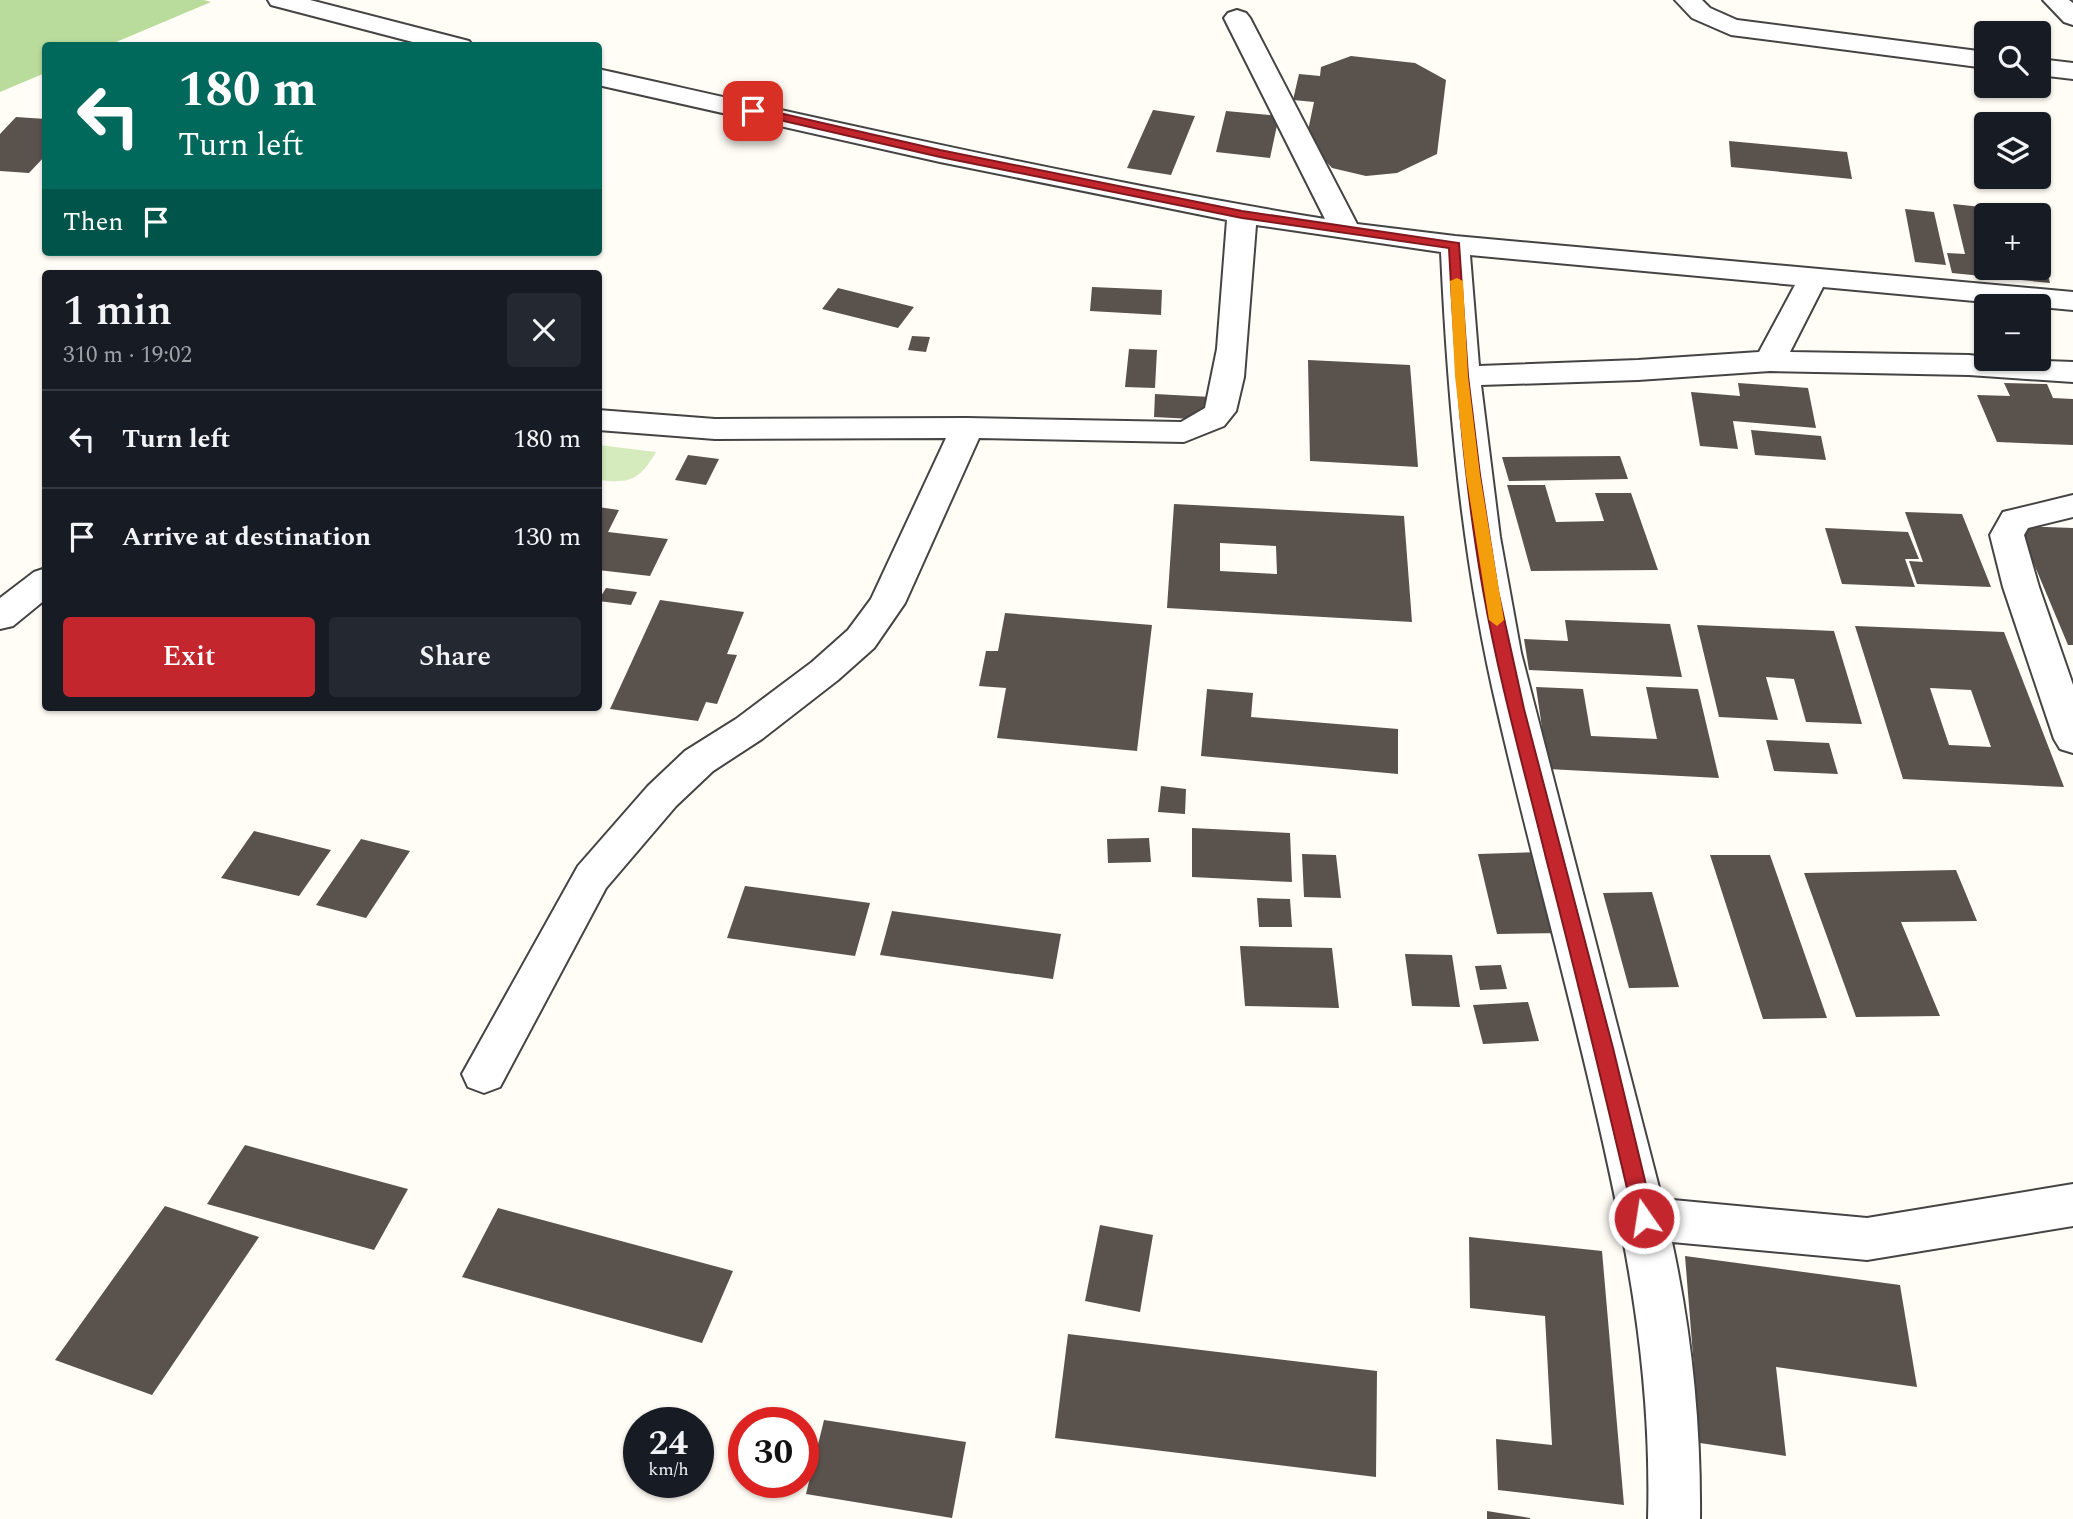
<!DOCTYPE html>
<html lang="en">
<head>
<meta charset="utf-8">
<style>
	:root { --surface:#171b24; --page:#242831; --text:#f1f3f6; --muted:#9ea1a6; --line:#363941; --accent:#c4262e }
	body { margin:0; font-family:Spectral,serif; background:var(--page); color:var(--text); height:100vh; display:flex; flex-direction:column; font-size:26px; white-space:nowrap }
	* { box-sizing:border-box; margin:0 }
	p { font-size:23px; color:var(--muted) }
	.icon { flex:none; width:38px; height:38px; fill:none; stroke:currentColor; stroke-width:2; stroke-linecap:round; stroke-linejoin:round }
	.map { position:relative; flex:1; overflow:hidden }
	.sheet { position:absolute; left:42px; top:270px; width:560px; height:441px; display:flex; flex-direction:column; background:var(--surface); border-radius:7px; box-shadow:0 2px 5px #0004 }
	.sheet>* { flex:none }
	.banner { position:absolute; left:42px; top:42px; width:560px; height:214px; border-radius:7px; box-shadow:0 2px 5px #0004; background:#00695c; color:#fff; overflow:hidden }
	.tools { position:absolute; left:1974px; top:21px; display:grid; gap:14px }
	.tools a { display:grid; place-items:center; width:77px; height:77px; border-radius:7px; background:var(--surface); box-shadow:0 2px 5px #0004; font-size:35px }
	.speed { position:absolute; left:623px; top:1407px; display:flex; gap:14px; font-size:35px; font-weight:700; text-align:center }
	.speed>* { display:grid; place-content:center; width:91px; height:91px; border-radius:50%; background:var(--surface); box-shadow:0 2px 5px #0004; line-height:1 }
	.speed small { font-size:18px; font-weight:400 }
	.speed .limit { border:10px solid #d22; background:#fff; color:#111 }
	.pin { position:absolute; display:grid; place-items:center; width:60px; height:60px; color:#fff; margin:-30px; border-radius:14px; box-shadow:0 4px 10px #0006 }
	.me { position:absolute; width:77px; margin:-38px; rotate:347deg; stroke-linejoin:round; filter:drop-shadow(0 0 5px #0008) }
	.turn { display:flex; align-items:center; gap:24px; height:147px; padding:0 21px; font-size:32px }
	.turn .icon { width:91px; height:91px; stroke-width:2.5 }
	.turn b { display:block; font-size:49px; line-height:60px }
	.then { display:flex; align-items:center; height:66px; padding:0 21px; background:#0003; gap:14px; font-size:26px }
	.round { display:grid; place-items:center; flex:none; width:74px; height:74px; border-radius:7px; background:var(--page) }
	.head { display:flex; align-items:center; justify-content:space-between; height:119px; padding:0 21px }
	h1 { font-size:42px; font-weight:600; line-height:52px }
	.cta { display:flex; gap:14px; margin-top:auto; padding:14px 21px }
	.cta a { flex:1; height:80px; border-radius:7px; background:var(--accent); color:#fff; font-size:28px; font-weight:600; line-height:80px; text-align:center }
	.cta a+a { background:var(--page); color:var(--text) }
	ul { padding:0; list-style:none }
	li { display:flex; align-items:center; gap:21px; height:98px; padding:0 21px; border-top:2px solid var(--line) }
	li div { flex:1 }
	li b { display:block; font-size:26px }
	li em { font-style:normal }
	.map>svg:first-child { display:block }
</style>
</head>
<body>
<div class="map">
<svg width="2073" height="1519" viewBox="0 0 2073 1519">
	<rect width="100%" height="100%" fill="#fffdf5"/>
	<!-- green -->
	<path fill="#d5ebbd" d="M599 445 656 452C640 479 631 484 599 480Z"/>
	<!-- forest -->
	<path fill="#b9dc9c" d="M0 0H204L211 2 109 45 46 46 45 73 0 92Z"/>
	<!-- building -->
	<path fill="#5a524d" fill-rule="evenodd" d="M1351 56 1415 63 1446 80 1437 154 1397 173 1366 176 1332 168 1306 140 1314 102 1293 100 1299 74 1320 76 1321 67Z
		M1153 110 1195 116 1171 175 1127 168Z
		M1226 111 1279 116 1270 158 1216 152Z
		M16 117 46 119V155L29 173 0 171V134Z
		M1729 141 1847 152 1852 179 1731 167Z
		M1953 204 2030 212 2031 215H1986V268H2039L2040 246 2050 283 1952 273 1947 253 1965 254Z
		M1905 209 1934 212 1946 265 1915 262Z
		M1092 287 1162 290 1161 315 1090 311Z
		M838 288 914 307 898 328 822 309Z
		M912 336 930 337 926 352 908 350Z
		M1129 349 1157 350 1155 388 1125 387Z
		M1308 360 1410 365 1418 467 1310 461Z
		M1738 383 1808 388 1816 428 1733 421 1738 449 1700 446 1691 392 1740 396Z
		M2004 383 2047 384 2053 398 2073 399V445L1997 442 1977 395 2010 396Z
		M1155 394 1211 397V420L1154 417Z
		M1751 430 1821 436 1826 460 1755 455Z
		M688 455 719 459 706 485 675 480Z
		M1620 456 1628 479 1509 481 1502 457Z
		M1507 485H1545L1556 522 1604 521 1595 493H1631L1658 570 1531 571Z
		M1174 504 1404 516 1412 622 1167 608ZM1220 543 1276 546 1277 574 1220 571Z
		M598 507 619 510 608 532 668 539 650 576 598 570Z
		M1905 512 1962 514 1991 587 1917 584 1909 561 1923 562Z
		M2018 526 2073 528V645H2068Z
		M1825 528 1908 532 1919 559H1905L1915 587 1842 584Z
		M606 588 637 592 631 605 598 601Z
		M660 600 744 612 727 654 737 655 717 704 706 702 698 721 610 709Z
		M1005 613 1152 625 1137 751 997 738 1006 688 979 686 986 651H998Z
		M1565 620 1670 624 1682 677 1529 670 1524 639 1568 641Z
		M1697 625 1834 631 1862 724 1806 722 1794 679 1766 677 1778 720 1719 717Z
		M1855 626 2004 632 2064 787 1903 779ZM1930 688 1971 690 1991 747 1949 745Z
		M1536 687 1583 689 1591 736 1657 739 1646 687 1698 689 1719 778 1548 769Z
		M1207 689 1253 693 1251 717 1398 729V774L1201 756Z
		M1766 740 1829 743 1838 774 1774 771Z
		M1161 786 1186 789 1185 814 1158 812Z
		M1192 828 1290 833 1292 882 1192 877Z
		M254 831 331 850 299 896 221 878Z
		M1149 838 1151 862 1108 863 1107 839Z
		M361 839 410 851 366 918 316 905Z
		M1543 852 1564 933 1497 934 1478 854Z
		M1302 854 1336 855 1341 898 1304 897Z
		M1710 855H1770L1827 1018 1763 1019Z
		M1956 870 1977 921 1901 922 1940 1016 1856 1017 1804 873Z
		M745 886 870 903 855 956 727 938Z
		M1652 892 1679 987 1629 988 1603 893Z
		M1257 898 1290 899 1292 927H1259Z
		M892 911 1061 934 1053 979 880 955Z
		M1240 946 1332 948 1339 1008 1245 1006Z
		M1405 954 1452 955 1460 1007 1412 1006Z
		M1501 965 1507 989 1480 990 1475 966Z
		M1528 1002 1539 1041 1483 1044 1473 1005Z
		M245 1145 408 1189 374 1250 207 1204Z
		M165 1206 259 1237 152 1395 55 1360Z
		M498 1208 733 1271 702 1343 462 1277Z
		M1100 1225 1153 1235 1140 1312 1085 1301Z
		M1469 1237 1602 1251 1624 1505 1498 1490 1496 1439 1552 1445 1545 1316 1470 1308Z
		M1685 1256 1900 1285 1917 1387 1776 1367 1786 1456 1700 1443Z
		M1068 1334 1377 1371 1376 1477 1055 1438Z
		M824 1420 966 1442 952 1518 806 1494Z
		M1487 1511 1530 1518V1519H1487Z"/>
	<g fill="none" stroke-linecap="round" stroke-linejoin="round">
		<!-- minor casing -->
		<g stroke="#444" stroke-width="4">
			<path id="minor" d="M268 0H310L469 41 473 46H428L271 5Z
				M1675 0H1702L1710 8 1737 20 1986 52V68L1731 35 1692 18Z
				M2043 0H2069L2073 3V25L2064 22Z
				M1237 10 1246 13 1250 18 1357 224 1455 236 2073 292V310L1823 287 1790 352 1969 355 1986 357V359L2073 362V382L1969 375 1770 371 1638 380 1481 385 1500 537 1521 653 1662 1199 1867 1218 2073 1184V1226L1867 1260 1672 1242C1692 1334 1701 1425 1700 1519H1648C1652 1373 1627 1244 1594 1103 1564 973 1528 843 1498 713 1462 561 1448 406 1441 252L1256 225 1244 377 1236 411 1224 426 1184 442 979 438 905 603 874 648 838 680 762 739 713 771 676 806 606 888 500 1087 484 1093 468 1087 462 1074 578 866 648 786 685 751 736 719 812 662 848 630 871 599 946 438 715 439 598 430V410L715 419 967 418 1181 422 1205 408 1217 349 1227 220 940 162 598 85V69C840 123 1081 179 1325 219L1224 18 1228 13ZM1470 255 1795 285 1759 352 1638 360 1479 366Z
				M2039 59 2073 63V79L2039 75Z
				M2073 495V517L2028 528 2024 535 2039 587 2073 685V753L2060 749 2054 739 2003 587 1990 535 2003 512Z
				M46 568V599L13 626 0 629V598L34 572Z"/>
		</g>
		<!-- minor -->
		<use href="#minor" fill="#fff" fill-rule="evenodd"/>
	</g>
	<!-- route -->
	<path fill="#c4262e" stroke="#7f191e" stroke-width="2" d="M753 107 940 150 1242 211 1459 243 1468 376 1480 475 1498 591 1524 709 1613 1048 1654 1218 1651 1224 1644 1227 1637 1224 1634 1218C1606 1098 1577 978 1546 858 1524 769 1499 681 1483 590 1463 477 1455 363 1449 248L1242 218 940 157 749 113V108Z"/>
	<!-- slow -->
	<path fill="#f59e0b" d="M1457 278 1463 281 1468 376 1480 475 1504 620 1497 626 1489 620 1466 475 1455 376 1450 281Z"/>
</svg>
<div class="tools">
<a><svg class="icon" aria-label="search" viewBox="0 0 24 24"><circle cx="10" cy="10" r="6"/><path d="M15 15l6 6"/></svg></a>
<a><svg class="icon" aria-label="layers" viewBox="0 0 24 24"><path d="M12 4l9 5-9 5-9-5zM3 14l9 5 9-5"/></svg></a>
<a>+</a>
<a>−</a>
</div>
<div class="speed"><div>24<small>km/h</small></div><div class="limit">30</div></div>
<div class="pin" style="left:753px;top:111px;background:#d93025"><svg class="icon" aria-label="arrive" viewBox="0 0 24 24"><path d="M6 21V4h12l-3 4 3 4H6"/></svg></div>
<svg class="me" style="left:1644px;top:1218px" viewBox="-20 -20 40 40"><circle r="17" fill="#c4262e" stroke="#fff" stroke-width="3"/><path d="M0-11L8 9 0 5-8 9z" fill="#fff"/></svg>
<div class="banner">
<div class="turn"><svg class="icon" aria-label="left" viewBox="0 0 24 24"><path d="M17 20v-9H6M10 6l-5 5 5 5"/></svg><div><b>180 m</b>Turn left</div></div>
<div class="then">Then<svg class="icon" aria-label="arrive" viewBox="0 0 24 24"><path d="M6 21V4h12l-3 4 3 4H6"/></svg></div>
</div>
<section class="sheet">
<div class="head"><div><h1>1 min</h1><p>310 m · 19:02</p></div><a class="round"><svg class="icon" aria-label="close" viewBox="0 0 24 24"><path d="M6 6l12 12M18 6L6 18"/></svg></a></div>
<ul>
<li><svg class="icon" aria-label="left" viewBox="0 0 24 24"><path d="M17 20v-9H6M10 6l-5 5 5 5"/></svg><div><b>Turn left</b></div><em>180 m</em></li>
<li><svg class="icon" aria-label="arrive" viewBox="0 0 24 24"><path d="M6 21V4h12l-3 4 3 4H6"/></svg><div><b>Arrive at destination</b></div><em>130 m</em></li>
</ul>
<div class="cta"><a>Exit</a><a>Share</a></div>
</section>
</div>
</body>
</html>
